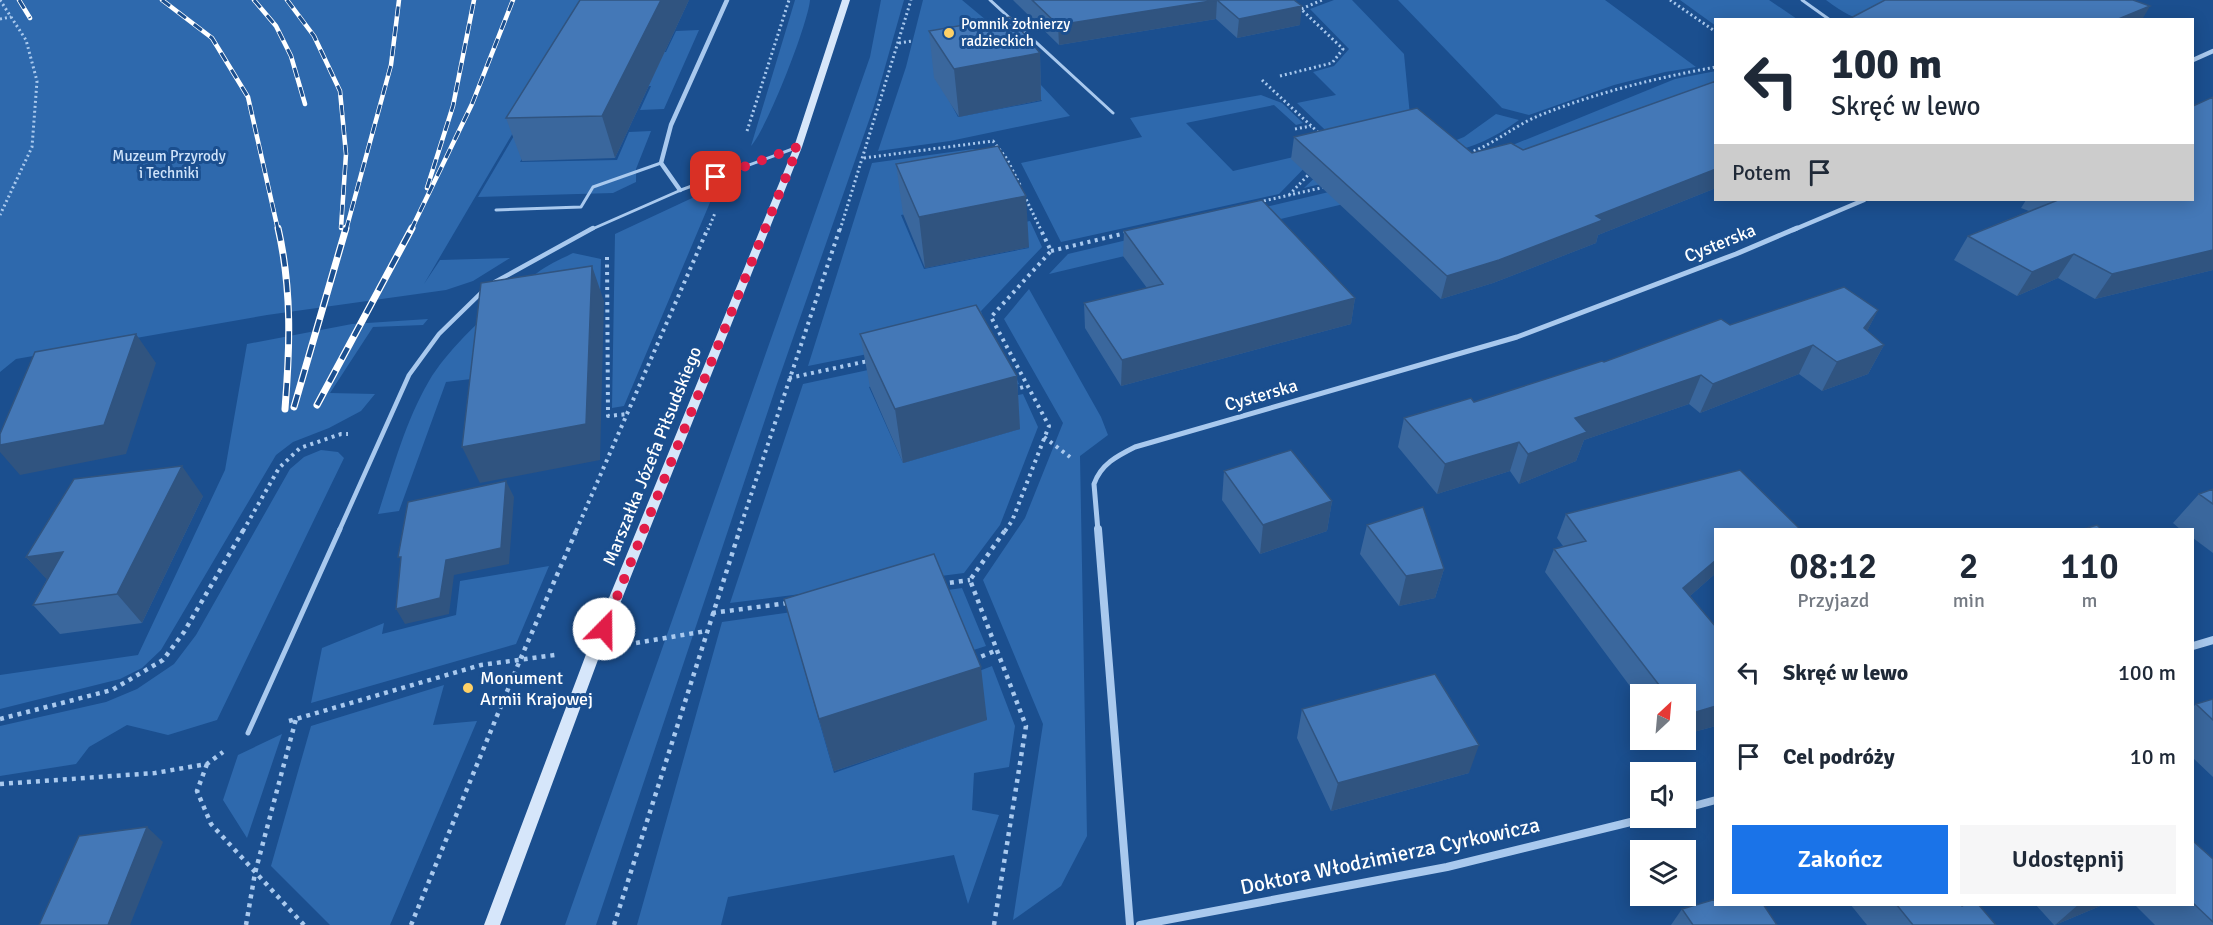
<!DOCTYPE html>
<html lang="pl">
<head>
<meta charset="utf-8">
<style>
	:root { --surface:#fff; --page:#f6f6f7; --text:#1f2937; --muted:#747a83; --accent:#1a73e8 }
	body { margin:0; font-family:Signika,sans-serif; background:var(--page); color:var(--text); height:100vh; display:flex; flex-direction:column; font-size:22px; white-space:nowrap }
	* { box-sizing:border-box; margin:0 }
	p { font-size:20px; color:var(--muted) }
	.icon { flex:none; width:33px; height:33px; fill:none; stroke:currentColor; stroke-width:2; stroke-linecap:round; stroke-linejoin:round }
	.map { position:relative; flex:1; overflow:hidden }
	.side { position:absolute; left:1714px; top:528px; width:480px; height:378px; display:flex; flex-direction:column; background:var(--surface); border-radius:0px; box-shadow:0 3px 15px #0003 }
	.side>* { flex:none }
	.banner { position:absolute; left:1714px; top:18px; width:480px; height:183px; border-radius:0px; box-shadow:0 3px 15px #0003; background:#fff; color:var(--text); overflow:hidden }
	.needle { width:39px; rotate:26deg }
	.buttons { position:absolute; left:1630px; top:684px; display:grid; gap:12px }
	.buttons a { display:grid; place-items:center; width:66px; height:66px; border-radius:0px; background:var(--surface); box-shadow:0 3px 15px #0003; font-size:30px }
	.pin { position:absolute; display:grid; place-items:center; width:51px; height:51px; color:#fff; margin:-26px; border-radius:12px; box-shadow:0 3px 9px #0006 }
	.me { position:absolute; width:66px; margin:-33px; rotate:22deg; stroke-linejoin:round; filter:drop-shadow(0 0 4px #0008) }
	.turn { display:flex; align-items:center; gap:21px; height:126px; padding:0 18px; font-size:27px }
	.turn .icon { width:78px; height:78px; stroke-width:2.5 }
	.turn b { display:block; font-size:42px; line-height:51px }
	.then { display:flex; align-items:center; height:57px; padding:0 18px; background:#0003; gap:12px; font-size:22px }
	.eta { display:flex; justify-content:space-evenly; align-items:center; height:102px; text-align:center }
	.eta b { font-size:36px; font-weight:600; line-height:42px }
	.cta { display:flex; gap:12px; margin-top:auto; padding:12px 18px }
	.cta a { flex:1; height:69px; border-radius:0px; background:var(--accent); color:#fff; font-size:24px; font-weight:600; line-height:69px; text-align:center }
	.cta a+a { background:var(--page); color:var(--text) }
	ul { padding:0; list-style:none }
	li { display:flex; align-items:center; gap:18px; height:84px; padding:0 18px }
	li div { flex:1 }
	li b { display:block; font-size:22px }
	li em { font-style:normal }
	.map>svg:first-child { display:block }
</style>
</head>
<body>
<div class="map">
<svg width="2213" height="925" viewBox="0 0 2213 925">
	<rect width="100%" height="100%" fill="#1b4f8f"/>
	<!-- green -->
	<path fill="#2e69ad" d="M0 0H591L424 284 440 260 510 258 473 281 446 290 267 315 16 359 0 372Z
		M594 0 584 53 666 52 676 31 699 30 664 109 640 110 651 86 562 88 520 162 617 160 629 132 651 131 636 169V182L613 193 478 197Z
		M795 0H810C808 24 767 129 751 146Z
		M881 0H904L874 106 777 384 596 925H565L870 57Z
		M923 0H962L1010 40 937 78 958 117 1042 101 1030 86 1040 84 1070 116 950 141 878 151 906 67Z
		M1334 0H1352L1404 54 1411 126 1431 158 1304 188 1345 149 1297 103 1336 95 1313 72 1334 66 1349 49 1310 9Z
		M1398 0H1605L1696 67 1665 72 1614 85 1529 115 1502 108Z
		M1680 0H1769L1797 19 1716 20V26Z
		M1826 0H1910C1871 22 1865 29 1826 0Z
		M1716 71V92L1596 144 1049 274 1068 254 1493 153 1675 79Z
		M1261 95 1282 103 1303 123 1296 125 1274 105 1186 123 1233 171 1315 152 1318 154 1279 194 1061 242 1021 163 1142 137 1130 118Z
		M1496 114 1519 120C1495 138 1473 147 1445 154L1454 141 1464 137Z
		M973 149 997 156 1027 215 1012 217 1001 195 901 215 924 269 1029 248 1016 224 1030 221 1042 247 981 311 987 330 808 366 872 163Z
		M705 192 714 193 624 406 612 408 615 234Z
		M573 253 601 259 600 299 488 377 446 382 399 511 378 514C393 469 405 422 429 381 451 344 502 299 537 273 547 265 561 259 573 253Z
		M1029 289 1101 417 1108 435 1080 456 1087 836 1061 886 1013 920 1043 724 983 580 1025 518 1063 423 1004 319Z
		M428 319 423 325 373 327 330 393 375 394 361 411 329 428 293 442 276 455 161 650 142 668 120 679 0 709V675L138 655 225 470 247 344 352 324Z
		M998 342 1019 384 997 389 980 358 869 387 903 463 1020 429 1005 398 1023 394 1038 427 1000 525 964 573 730 603 803 384Z
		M321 450 338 452 344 458 217 720 168 735 127 725 89 747 76 764 0 776V726L106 702 137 689 174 664 196 635 290 469 304 457Z
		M549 566 516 644 311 703 322 648 384 623 382 634 456 615 460 581Z
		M962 588 986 646 961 654 799 651 834 773 987 719 969 675 992 666 1015 726 1009 767 974 773 972 810 999 815 968 904 954 855 728 897 721 925H637L722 622Z
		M444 685 433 725 477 721 390 925H330L271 866 311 726Z
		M282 734 247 838 223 800 238 755Z"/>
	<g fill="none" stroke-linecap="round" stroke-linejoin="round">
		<!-- path-far2 -->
		<path stroke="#a9c9ee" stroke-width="3" stroke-dasharray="2 3" stroke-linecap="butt" d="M0 0 26 40 37 81 32 147 0 215
			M1670 0 1716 32
			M0 19 11 17
			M899 43 912 41
			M1280 76 1332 63 1343 49 1301 9 1322 0
			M1262 80 1321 135
			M1295 129 1311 126
			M747 131 789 0
			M1469 153C1494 144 1514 126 1538 116 1595 93 1655 78 1716 67
			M864 158 993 141 1007 159 1020 185
			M1024 195 1041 230
			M1289 195 1311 172
			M1259 202 1325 187
			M708 230 715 213
			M840 230 911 0"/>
		<!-- path-far1 -->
		<path stroke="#a9c9ee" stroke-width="4" stroke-dasharray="3 4.5" stroke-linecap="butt" d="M1051 251 1126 233
			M607 257 608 416 628 414
			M789 378 868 361
			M1013 390 1027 386
			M1044 437 1070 457
			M243 531 279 468 300 448 341 434H348
			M576 531 708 228
			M739 531 840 228
			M1005 531 1012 521 1049 426 991 317 1051 251 1040 228"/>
		<!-- path -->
		<path stroke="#a9c9ee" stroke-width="4.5" stroke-dasharray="4 5" stroke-linecap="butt" d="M941 584 970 580
			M712 613 788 603
			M636 643 706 631
			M973 660 997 650
			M0 719 112 690 163 660 184 632 244 529
			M289 721 481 665 555 655
			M207 764 197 791 211 824 304 925
			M0 784 155 773 207 764 223 752
			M246 925 255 873 296 719
			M411 925 520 660 577 529
			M614 925 740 529
			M994 925 1026 726 970 580 1006 529"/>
		<!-- lane-far2 -->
		<path stroke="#a9c9ee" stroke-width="3" d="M990 0 1113 113
			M1802 0 1830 20
			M496 210 581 207 593 187 661 163
			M590 230 681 190 798 147"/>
		<!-- lane-far1 -->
		<path stroke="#a9c9ee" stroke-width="4.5" d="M495 282 593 228
			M339 531 409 375 439 334 483 291"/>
		<!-- lane -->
		<path stroke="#a9c9ee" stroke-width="5" d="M248 733 340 529"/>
		<!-- street-far2 -->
		<path stroke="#a9c9ee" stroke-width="4.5" d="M2193 60 2213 51
			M680 190 661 163 671 125 727 0
			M1793 230 1864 200"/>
		<!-- street-far1 -->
		<path stroke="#a9c9ee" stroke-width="5" d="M1098 531 1094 484C1101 464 1117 456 1135 447L1517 337 1736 254 1797 228"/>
		<!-- street -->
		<path stroke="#a9c9ee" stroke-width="8" d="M1098 529 1130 925
			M2193 646 2213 640
			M1686 808 1716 800
			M1140 925 1447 867 1647 818"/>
		<!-- secondary -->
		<path fill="#d6e6fa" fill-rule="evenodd" d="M842 0H850L802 147 602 649 500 925H484L588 649 794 147Z"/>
		<!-- rail-far1 casing -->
		<g stroke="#fff" stroke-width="4.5">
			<path id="rail-far1" d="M19 0 30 18
				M162 0 212 38 248 97 278 230
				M254 0 276 26 291 56 305 104
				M287 0 314 36 340 91 346 154 341 228
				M427 188 453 106 474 0
				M346 230 391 65 399 0
				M411 230 472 104 513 0"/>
		</g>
		<!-- rail casing -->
		<g stroke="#fff" stroke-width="7">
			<path id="rail" d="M278 228C292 289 290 347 285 409
				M317 405 412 228
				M294 407 346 228"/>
		</g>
		<!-- rail-far1 -->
		<use href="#rail-far1" stroke="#1b4f8f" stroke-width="3" stroke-dasharray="10" stroke-linecap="butt"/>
		<!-- rail -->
		<use href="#rail" stroke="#1b4f8f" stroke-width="4.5" stroke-dasharray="13" stroke-linecap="butt"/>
	</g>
	<!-- wall -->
	<path fill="#3a679d" d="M689 0 615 158 522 161 506 118Z
		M1013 0H1294L1300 25 1237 38 1216 19 1059 45Z
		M929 31 1040 53 1041 100 959 117 934 78Z
		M1716 81V188L1598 235 1596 243 1493 283 1441 299 1291 159 1294 137 1472 153 1523 150Z
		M2213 97V270L2095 299 2058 278 2017 296 1954 260 1968 236 2029 211 2021 208 2026 200H2193Z
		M896 164 1029 247 925 268 903 214Z
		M1124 231 1355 298 1351 324 1121 386 1085 328 1084 303 1147 288 1123 256Z
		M1878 310 1867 331 1884 345 1868 374 1822 391 1799 374 1700 413 1689 404 1584 440 1576 461 1519 484 1510 471 1437 494 1398 447 1404 418 1474 402 1730 325Z
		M860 334 1017 376 1020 429 903 463 870 387Z
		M1224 471 1332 501 1327 531 1260 554 1222 500Z
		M2213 489V553L2193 538V530H2181L2173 523 2199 494Z
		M203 496 142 623 60 634 33 605 47 579 26 557Z
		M1566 514 1716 530V573L1690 596 1716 627V726L1686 734V694H1641V701L1545 572 1554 549 1563 546 1557 538Z
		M1367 525 1444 569 1435 598 1399 606 1360 554Z
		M784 599 987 720 834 771Z
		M2213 699V777L2193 758V707L2196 704Z
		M1302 709 1469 773 1331 811 1297 738Z
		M2193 841 2213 859V925H2155L2134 904H2193Z
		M1850 904H1961L1996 925H1867Z
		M2035 904H2105L2055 925H2054Z
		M1682 909 1777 925H1671Z"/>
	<!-- shaded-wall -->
	<path fill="#305480" d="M661 0H689L615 158 602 116Z
		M1217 0 1216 19 1059 45 1058 25Z
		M1302 6 1300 25 1237 38 1239 19Z
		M2150 6 2142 20H2116Z
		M1040 53 1041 100 959 117 954 69Z
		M1716 169V188L1598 235 1596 243 1493 283 1441 299 1447 276 1596 216Z
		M1026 196 1029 247 925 268 919 217Z
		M2213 250V270L2095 299 2112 274Z
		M2074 254 2058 278 2017 296 2032 272Z
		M592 266 604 301 600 460 480 483 462 447Z
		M1355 298 1351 324 1121 386 1122 360Z
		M1878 310 1863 339 1864 328Z
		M136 334 156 363 126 454 20 475 0 452V445Z
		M1813 345 1799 374 1700 413 1713 384Z
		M1884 345 1868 374 1822 391 1837 362Z
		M1701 375 1689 404 1584 440 1576 461 1519 484 1528 454 1575 418Z
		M1017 376 1020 429 903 463 895 409Z
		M1519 442 1510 471 1437 494 1445 464Z
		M182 466 203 496 142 623 117 594Z
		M506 481 514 497 509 564 454 575 449 614 405 624 396 609Z
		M1332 501 1327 531 1260 554 1263 525Z
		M63 552 53 586 26 557Z
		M1716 560V573L1672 612 1683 588Z
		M1444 569 1435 598 1399 606 1406 576Z
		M981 667 987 720 834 771 819 719Z
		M1716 706V726L1686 734V715Z
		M1479 745 1469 773 1331 811 1338 783Z
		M147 827 163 842 130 925H108Z
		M2079 904H2105L2055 925Z"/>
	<!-- building -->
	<path fill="#4478b7" stroke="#305480" stroke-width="1.5" d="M580 0H661L602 116 506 118Z
		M1032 0H1217L1058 25Z
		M1217 0H1294L1302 6 1239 19Z
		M1885 0H2133L2150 6 2116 20H1847Z
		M1010 17 1040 53 954 69 929 31Z
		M1716 81V169L1596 216 1603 220 1499 260 1447 276 1294 137 1417 108 1472 153 1511 143 1523 150Z
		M2213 97V250L2112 274 2074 254 2032 272 1968 236 2058 200H2193V106Z
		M998 146 1026 196 919 217 896 164Z
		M1262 200 1355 298 1122 360 1084 303 1163 284 1124 231Z
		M592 266 586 424 462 447 481 283Z
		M1844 287 1878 310 1864 328 1884 345 1837 362 1813 345 1713 384 1701 375 1575 418 1587 432 1528 454 1519 442 1445 464 1404 418 1471 398 1474 402 1602 361 1604 362 1721 319 1730 325Z
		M976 305 1017 376 895 409 860 334Z
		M136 334 104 425 0 445V434L35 352Z
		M1291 450 1332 501 1263 525 1224 471Z
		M182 466 117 594 33 605 63 552 26 557 74 479Z
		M1740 470 1801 530H1716V560L1683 588 1716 627V706L1686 715V694H1666L1554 549 1586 541 1566 514Z
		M506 481 501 548 446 560 440 598 396 609 401 557H398L408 502Z
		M2213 489V504L2199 494Z
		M1423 507 1444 569 1406 576 1367 525Z
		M2097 525 2102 530H2079L2087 528Z
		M934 554 981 667 819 719 784 599Z
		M1435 674 1479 745 1338 783 1302 709Z
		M2213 699V720L2196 704Z
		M147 827 108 925H39L79 836Z
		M2193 841 2213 859V922L2193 903Z
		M1716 899V904H1763L1777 925H1693L1682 909Z
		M1896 904H1961L1962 906 1966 904H1978L1996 925H1913Z"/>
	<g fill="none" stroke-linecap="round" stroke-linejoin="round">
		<!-- route -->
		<path stroke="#e11d48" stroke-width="10" stroke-dasharray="0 18" d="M604 629 798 147 716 177"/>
	</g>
	<!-- markers -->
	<g fill="#ffd166" stroke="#1b4f8f" stroke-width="2">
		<circle cx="949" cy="33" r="6"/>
		<circle cx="468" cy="688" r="6"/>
	</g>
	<g text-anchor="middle" stroke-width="6" stroke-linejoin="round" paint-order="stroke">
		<!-- far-poi labels -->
		<g font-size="15" fill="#fff" stroke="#1b4f8f" text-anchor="start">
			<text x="961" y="29">Pomnik żołnierzy<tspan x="961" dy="17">radzieckich</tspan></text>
		</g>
		<!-- far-park labels -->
		<g font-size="15" fill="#cfe3fa" stroke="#1b4f8f">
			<text x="169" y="161">Muzeum Przyrody<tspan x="169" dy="17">i Techniki</tspan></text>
		</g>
		<!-- street labels -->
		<g font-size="18" fill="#fff" stroke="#1b4f8f">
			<text transform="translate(1720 243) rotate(-22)" y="6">Cysterska</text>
			<text transform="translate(1261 395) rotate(-16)" y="6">Cysterska</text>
			<text transform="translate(652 456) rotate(-68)" y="6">Marszałka Józefa Piłsudskiego</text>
		</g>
		<!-- poi labels -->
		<g font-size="18" fill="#fff" stroke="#1b4f8f" text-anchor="start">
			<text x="480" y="684">Monument<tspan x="480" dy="21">Armii Krajowej</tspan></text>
		</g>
		<!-- near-street labels -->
		<g font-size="21" fill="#fff" stroke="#1b4f8f">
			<text transform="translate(1390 856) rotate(-12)" y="7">Doktora Włodzimierza Cyrkowicza</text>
		</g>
	</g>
</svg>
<div class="buttons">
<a><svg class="needle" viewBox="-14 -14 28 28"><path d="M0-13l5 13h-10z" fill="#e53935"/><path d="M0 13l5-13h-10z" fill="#747a83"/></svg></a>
<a><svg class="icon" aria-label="sound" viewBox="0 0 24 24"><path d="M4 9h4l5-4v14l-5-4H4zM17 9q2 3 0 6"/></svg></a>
<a><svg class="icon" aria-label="layers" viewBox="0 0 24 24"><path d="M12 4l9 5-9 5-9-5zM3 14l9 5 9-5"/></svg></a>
</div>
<div class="pin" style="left:716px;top:177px;background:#d93025"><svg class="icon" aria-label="arrive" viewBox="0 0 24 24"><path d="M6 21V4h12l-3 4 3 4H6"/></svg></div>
<svg class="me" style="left:604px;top:629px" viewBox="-20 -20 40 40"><circle r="19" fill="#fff"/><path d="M0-13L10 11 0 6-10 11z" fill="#e11d48"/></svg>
<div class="banner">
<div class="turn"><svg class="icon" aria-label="left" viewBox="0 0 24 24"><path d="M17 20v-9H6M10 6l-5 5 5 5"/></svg><div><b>100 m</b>Skręć w lewo</div></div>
<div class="then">Potem<svg class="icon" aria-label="arrive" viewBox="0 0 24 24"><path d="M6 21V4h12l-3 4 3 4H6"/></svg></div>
</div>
<section class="side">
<div class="eta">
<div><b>08:12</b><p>Przyjazd</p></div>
<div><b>2</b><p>min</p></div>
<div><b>110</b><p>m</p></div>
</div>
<ul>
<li><svg class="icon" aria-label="left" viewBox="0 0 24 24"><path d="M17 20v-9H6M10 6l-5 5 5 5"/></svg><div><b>Skręć w lewo</b></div><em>100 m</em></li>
<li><svg class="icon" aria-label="arrive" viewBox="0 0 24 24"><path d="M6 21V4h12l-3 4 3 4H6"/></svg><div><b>Cel podróży</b></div><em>10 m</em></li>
</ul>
<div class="cta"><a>Zakończ</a><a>Udostępnij</a></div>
</section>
</div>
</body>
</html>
